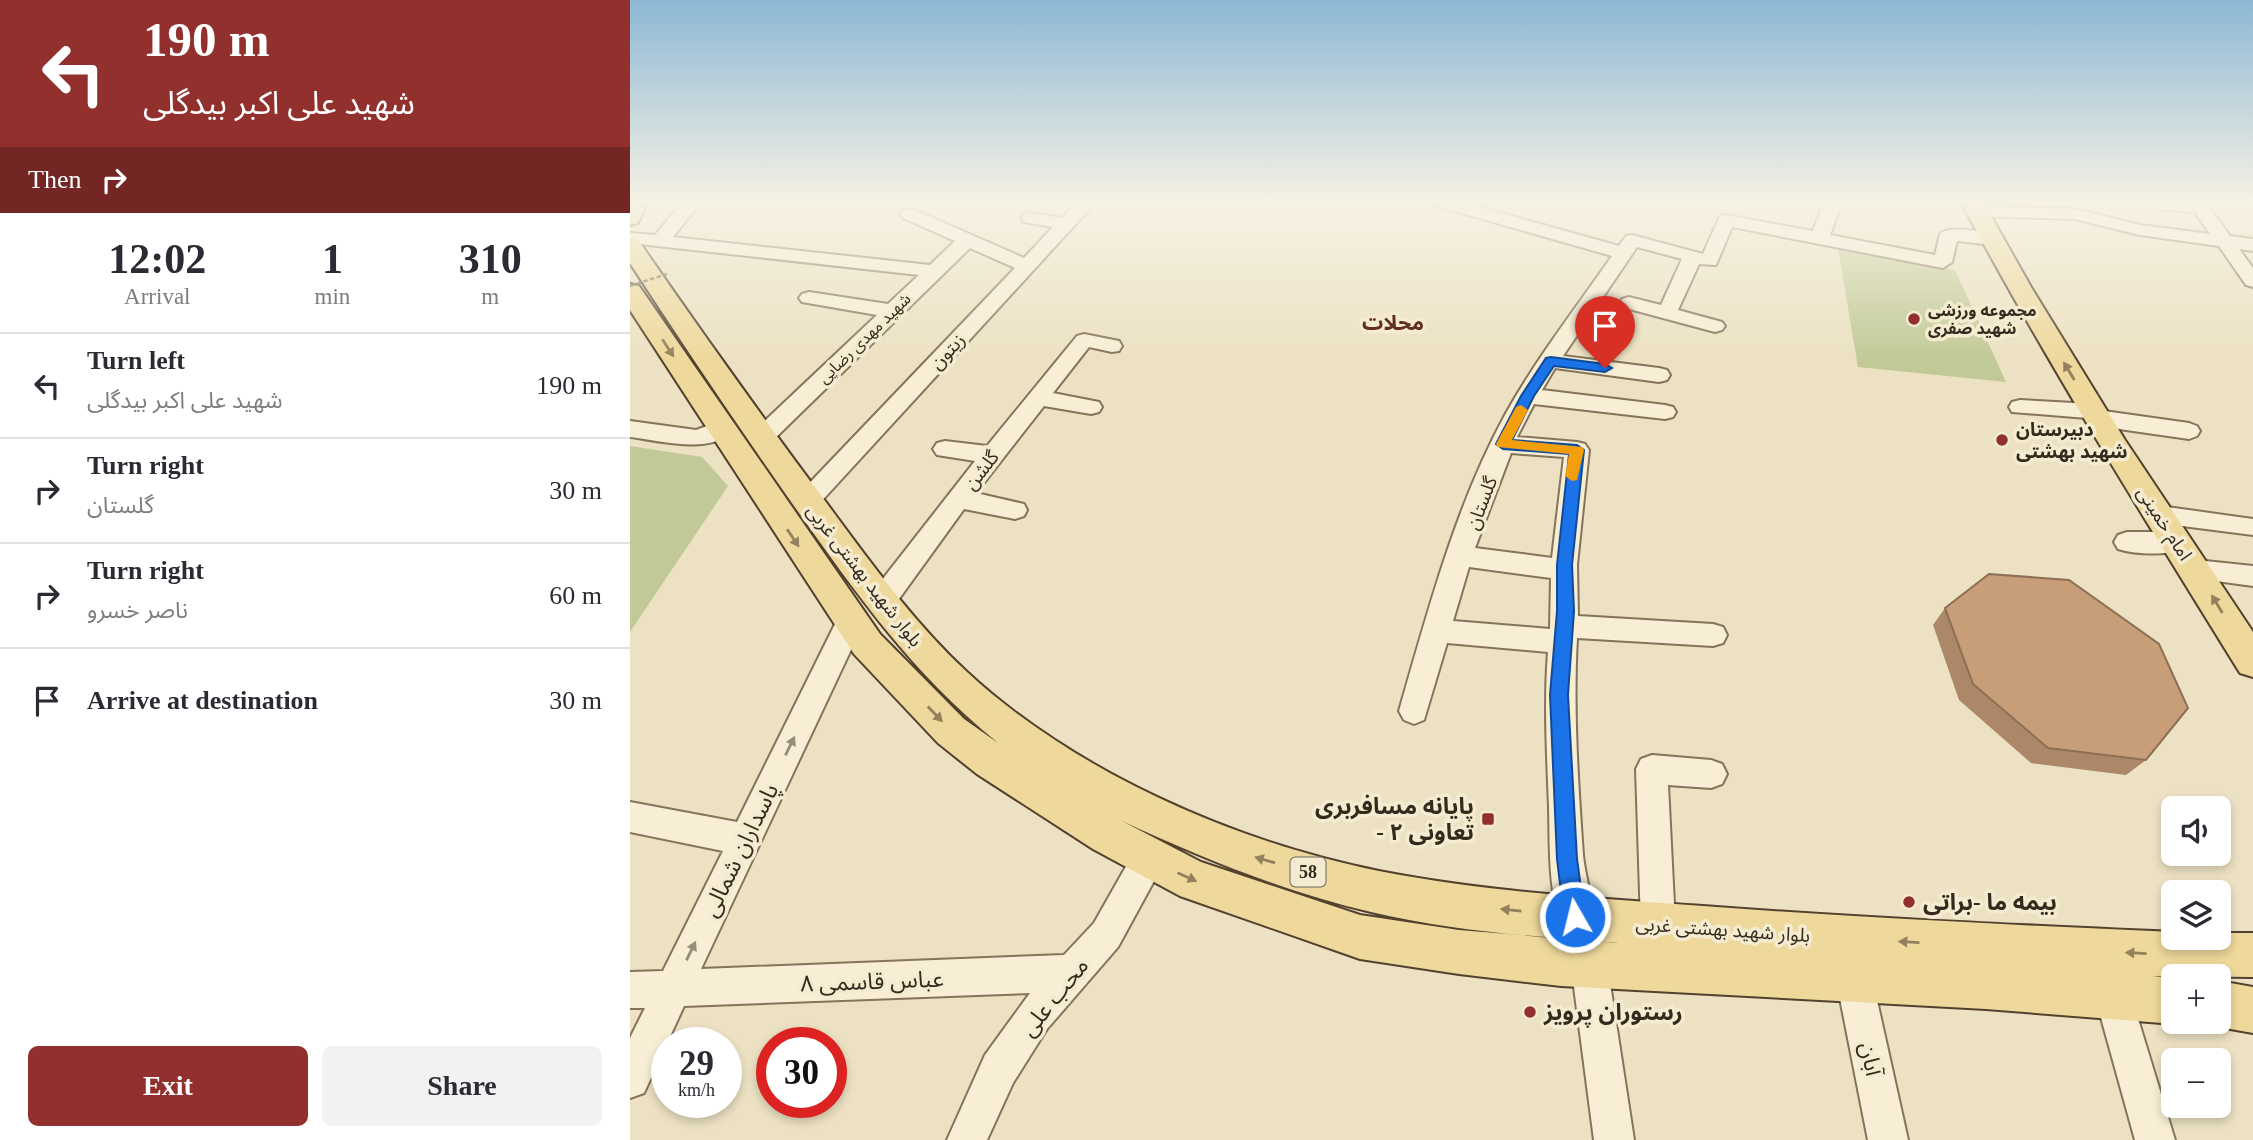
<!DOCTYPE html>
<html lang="en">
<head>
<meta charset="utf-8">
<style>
	:root { --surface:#fff; --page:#f2f2f3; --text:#2b2b33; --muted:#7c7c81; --line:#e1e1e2; --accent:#91302d }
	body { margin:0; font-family:"Times New Roman","Noto Sans Arabic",serif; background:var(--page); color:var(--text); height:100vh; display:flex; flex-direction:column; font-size:26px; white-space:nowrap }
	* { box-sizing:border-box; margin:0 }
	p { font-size:23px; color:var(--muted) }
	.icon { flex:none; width:38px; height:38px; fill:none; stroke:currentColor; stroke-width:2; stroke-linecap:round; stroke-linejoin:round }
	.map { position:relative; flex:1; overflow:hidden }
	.sheet { display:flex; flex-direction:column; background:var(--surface); width:630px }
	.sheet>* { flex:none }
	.top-card { background:#91302d; color:#fff; overflow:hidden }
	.fabs { position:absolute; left:1531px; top:796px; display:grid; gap:14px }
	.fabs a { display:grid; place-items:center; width:70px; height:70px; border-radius:10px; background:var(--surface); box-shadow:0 4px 10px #0003; font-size:35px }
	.speed { position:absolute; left:21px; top:1027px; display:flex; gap:14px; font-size:35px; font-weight:700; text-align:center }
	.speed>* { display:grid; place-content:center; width:91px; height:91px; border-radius:50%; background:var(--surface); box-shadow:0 4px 10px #0003; line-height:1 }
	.speed small { font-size:18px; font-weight:400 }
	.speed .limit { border:10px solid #d22; background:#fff; color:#111 }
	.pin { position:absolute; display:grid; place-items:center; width:60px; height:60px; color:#fff; margin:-72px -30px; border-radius:50% 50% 50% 0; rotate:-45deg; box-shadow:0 0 7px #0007 }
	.pin .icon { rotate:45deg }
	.me { position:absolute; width:77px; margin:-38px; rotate:352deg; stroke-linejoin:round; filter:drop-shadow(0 0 5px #0008) }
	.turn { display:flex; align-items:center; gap:24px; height:147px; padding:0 28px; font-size:32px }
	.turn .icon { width:91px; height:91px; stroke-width:2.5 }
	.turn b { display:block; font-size:49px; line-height:60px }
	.then { display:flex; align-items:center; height:66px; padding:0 28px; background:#0003; gap:14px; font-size:26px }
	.eta { display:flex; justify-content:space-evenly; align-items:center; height:119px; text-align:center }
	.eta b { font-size:42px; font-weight:700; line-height:49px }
	.button { display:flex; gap:14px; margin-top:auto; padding:14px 28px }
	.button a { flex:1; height:80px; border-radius:10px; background:var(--accent); color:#fff; font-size:28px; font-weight:700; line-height:80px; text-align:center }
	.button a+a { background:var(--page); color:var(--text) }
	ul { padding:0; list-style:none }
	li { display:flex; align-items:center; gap:21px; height:105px; padding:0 28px; border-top:2px solid var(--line) }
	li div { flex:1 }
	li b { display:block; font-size:26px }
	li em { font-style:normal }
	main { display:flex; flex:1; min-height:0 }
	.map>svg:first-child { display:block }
</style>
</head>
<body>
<main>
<section class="sheet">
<div class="top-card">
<div class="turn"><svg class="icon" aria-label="left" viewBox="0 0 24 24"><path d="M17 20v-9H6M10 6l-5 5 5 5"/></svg><div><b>190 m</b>شهید علی اکبر بیدگلی</div></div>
<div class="then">Then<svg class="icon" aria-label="right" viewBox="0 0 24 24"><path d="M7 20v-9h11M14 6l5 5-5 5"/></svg></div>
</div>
<div class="eta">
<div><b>12:02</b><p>Arrival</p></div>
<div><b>1</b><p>min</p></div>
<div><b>310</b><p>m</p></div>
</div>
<ul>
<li><svg class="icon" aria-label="left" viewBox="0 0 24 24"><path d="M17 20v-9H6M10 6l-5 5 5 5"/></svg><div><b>Turn left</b><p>شهید علی اکبر بیدگلی</p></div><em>190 m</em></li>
<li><svg class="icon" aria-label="right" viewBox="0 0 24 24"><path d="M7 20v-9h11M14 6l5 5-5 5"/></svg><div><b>Turn right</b><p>گلستان</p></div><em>30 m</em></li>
<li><svg class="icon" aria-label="right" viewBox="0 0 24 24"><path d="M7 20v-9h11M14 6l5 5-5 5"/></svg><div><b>Turn right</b><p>ناصر خسرو</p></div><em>60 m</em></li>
<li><svg class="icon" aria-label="arrive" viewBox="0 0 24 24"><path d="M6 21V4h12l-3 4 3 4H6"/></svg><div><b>Arrive at destination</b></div><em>30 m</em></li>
</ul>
<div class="button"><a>Exit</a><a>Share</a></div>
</section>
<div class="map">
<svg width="1623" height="1140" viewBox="0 0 1623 1140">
	<rect width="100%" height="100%" fill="#ece1c2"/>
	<!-- green -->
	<path fill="#c1c996" d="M1208 249 1325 270 1376 382 1228 367Z
		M0 446 72 457 98 486 0 632Z"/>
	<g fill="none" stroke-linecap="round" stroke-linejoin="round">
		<!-- minor casing -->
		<g stroke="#85735a" stroke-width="4">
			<path id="minor" d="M53 202H71L43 237 300 265 325 241 273 218 270 214 273 210H285L394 258 423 227 394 222 391 218 394 214 400 213 432 218 448 202H466L187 506 178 509 169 506 166 500 169 494 385 268 340 248 140 443 132 445 124 443 120 437 124 431 247 315 172 302 169 298 172 294 179 292 258 304 289 275 0 243V233L25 235Z
				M804 202H832L989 246 996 236 1002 235 1073 254 1090 216 1096 215 1183 231 1194 202H1212L1200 235 1305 255 1310 234C1318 225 1364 231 1372 240L1363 245 1327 241 1322 262 1313 268 1102 227 1086 265 1069 264 1048 310 1092 322 1095 326 1092 330 1085 332 992 307 989 303 992 299 999 297 1031 305 1052 259 1007 247 933 356 1029 368 1037 370 1040 375 1037 380 1029 382 925 368 912 390 1035 405 1043 407 1046 412 1043 417 1035 419 904 404 887 437 947 442 955 444 959 450 947 565 948 616 1083 624 1093 627 1097 635 1093 643 1083 646 947 638C943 710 948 783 953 855 955 879 967 906 957 929L945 934 933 929C918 893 920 847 919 807 917 755 914 704 918 652L817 643 794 720 784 724 774 720 769 711C798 611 825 507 875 415 906 359 946 308 982 256L807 206ZM881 453 934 457 922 558 845 548ZM839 567 921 578 920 629 823 621Z
				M1526 202 1576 203 1600 236 1623 239V251L1609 249 1623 268V287L1616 285 1589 246 1510 235 1445 219 1347 216 1338 211 1347 206 1445 209 1510 225 1580 234 1565 212 1527 209 1524 205Z
				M454 334 489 341 492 346 489 351 482 352 459 347 423 393 469 402 472 407 469 412 461 414 414 406 346 493 394 504 397 510 394 516 385 519 334 509 261 610 251 613 241 610 237 602 241 594 345 461 307 455 303 449 307 443 315 441 357 446 447 336Z
				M1390 400 1463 404 1471 406 1474 411 1559 423 1567 426 1570 431 1567 436 1559 439 1468 426 1460 423 1457 418 1382 412 1379 407 1382 402Z
				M0 421 66 430 91 421 99 424 102 429C86 456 26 440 0 437Z
				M1530 506 1623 519V535L1521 522 1518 515 1521 508Z
				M1497 532H1548L1557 535 1561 542 1557 549C1538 555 1507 555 1488 549L1484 542 1488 535Z
				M1566 560 1623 566V586L1557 577 1553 570 1557 563Z
				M220 611 230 614 234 622 71 969 434 955 464 923 507 847 519 843 531 847 536 859 488 947 417 1029 383 1083 357 1140H317L355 1055 400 993 54 1006 14 1093 0 1098V1038L15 1008H0V972L33 971 93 851 0 832V802L107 822 210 614Z
				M1022 755 1081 760 1092 764 1097 774 1092 784 1081 788 1038 785 1045 924 1040 936 1028 941 1016 936 1011 924 1006 769 1011 759Z
				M959 946 972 951 977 964 1004 1140H964L941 964 946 951Z
				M1224 960 1237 965 1242 978 1278 1140H1238L1206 978 1211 965Z
				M1483 978 1496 983 1501 996 1545 1140H1505L1465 996 1470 983Z"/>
		</g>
		<!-- major casing -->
		<g stroke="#52412e" stroke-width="4">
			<path id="major" d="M0 202H17L8 223 0 225Z
				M1331 202H1353L1401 287 1495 440 1623 632V677L1610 673C1514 518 1417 363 1331 202Z
				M0 238 8 240C70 330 133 418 198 505 241 563 284 623 337 672 445 772 605 842 749 871 856 892 965 898 1073 906 1230 918 1387 925 1544 932V938H1589V933H1623V977L1522 976 1544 978V1022H1549L1544 1024 1356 1009 931 986 829 974 730 959 550 896 463 849 347 774 308 743 224 654 0 310V284L9 286 250 634 334 719 368 743C280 671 229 597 164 506 108 426 53 345 0 263ZM492 821C572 858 655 892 741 912 822 931 906 937 989 943L829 930 730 915 571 862Z
				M1589 981 1623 987V1033L1589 1027 1576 1022H1589Z"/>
		</g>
		<!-- minor -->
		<use href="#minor" fill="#f7eed5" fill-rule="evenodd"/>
		<!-- major -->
		<use href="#major" fill="#eed89b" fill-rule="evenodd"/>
		<!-- path-bridge -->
		<path stroke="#85735a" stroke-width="2.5" stroke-dasharray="4.5 2.5" stroke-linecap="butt" d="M0 286 37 274"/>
	</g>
	<!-- wall -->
	<path fill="#ac8868" d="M1315 608 1516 760 1496 775 1401 763 1329 700 1303 625Z"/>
	<!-- building -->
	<path fill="#c89e79" stroke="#8c6f55" stroke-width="2" d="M1359 574 1439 580 1529 644 1558 708 1516 760 1418 748 1343 684 1315 608Z"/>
	<!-- one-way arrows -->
	<defs><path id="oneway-solid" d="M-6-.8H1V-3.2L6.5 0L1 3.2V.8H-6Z" transform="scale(1.75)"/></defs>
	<g fill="#92815c">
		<use href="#oneway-solid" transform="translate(38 348) rotate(57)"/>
		<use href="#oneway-solid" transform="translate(1439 371) rotate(-121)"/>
		<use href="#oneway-solid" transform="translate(163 538) rotate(56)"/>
		<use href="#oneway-solid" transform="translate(1587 604) rotate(-121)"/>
		<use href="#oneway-solid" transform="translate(305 714) rotate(46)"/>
		<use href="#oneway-solid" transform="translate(635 860) rotate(-164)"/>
		<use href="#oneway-solid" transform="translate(557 877) rotate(24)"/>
		<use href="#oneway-solid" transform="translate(881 910) rotate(-174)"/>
		<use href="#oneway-solid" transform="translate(1279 942) rotate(-177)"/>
		<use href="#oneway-solid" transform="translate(1506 953) rotate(-177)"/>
	</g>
	<g fill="#968c7a">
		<use href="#oneway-solid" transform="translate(160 746) rotate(-64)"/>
		<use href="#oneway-solid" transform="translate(61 951) rotate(-64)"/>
	</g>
	<!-- sky -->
	<linearGradient id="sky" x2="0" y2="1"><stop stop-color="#8db8d5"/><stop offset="0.56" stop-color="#f6f2e4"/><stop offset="1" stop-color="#f6f2e4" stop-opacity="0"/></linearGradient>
	<rect width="1623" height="361" fill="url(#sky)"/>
	<!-- route -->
	<path fill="#1a73e8" stroke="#114b97" stroke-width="2" d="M921 357 975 364 982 368 975 372 924 366 904 396 882 440 947 445 954 450 942 565 944 611 938 695 947 859 955 917 952 925 945 928 937 925 934 917 927 859 920 695 927 611V565L939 454 873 449 866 444 891 396 916 358Z"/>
	<!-- slow -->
	<path fill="#f59e0b" d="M891 405 898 410 882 440 952 447 954 450 947 480 942 481 935 476 939 454 868 447 866 444 886 407Z"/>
	<!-- markers -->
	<g fill="#91302d" stroke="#f4ebd1" stroke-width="2.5">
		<circle cx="1284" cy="319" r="7"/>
		<circle cx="1372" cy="440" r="7"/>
		<rect x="851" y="812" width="14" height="14" rx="3.5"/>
		<circle cx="1279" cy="902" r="7"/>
		<circle cx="900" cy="1012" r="7"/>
	</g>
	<g text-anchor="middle" stroke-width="7" stroke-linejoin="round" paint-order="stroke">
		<!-- far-poi labels -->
		<g font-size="16" font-weight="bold" fill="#352a1e" stroke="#f4ebd1" text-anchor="start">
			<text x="1298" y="316">مجموعه ورزشی<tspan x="1298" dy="18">شهید صفری</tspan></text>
		</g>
		<!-- far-street labels -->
		<g font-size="16" fill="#352a1e" stroke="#f4ebd1">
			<text transform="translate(234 338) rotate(-44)" y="6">شهید مهدی رضایی</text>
		</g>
		<!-- shield labels -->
		<rect fill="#f4ebd1" stroke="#6e6454" stroke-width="2" x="660.5" y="857.5" width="35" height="29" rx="5"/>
		<g font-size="18" font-weight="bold" fill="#352a1e">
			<text x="678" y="878">58</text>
		</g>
		<!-- street labels -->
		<g font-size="19" fill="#352a1e" stroke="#f4ebd1">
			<text transform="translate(317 351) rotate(-47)" y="7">زیتون</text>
			<text transform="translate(351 470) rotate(-52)" y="7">گلشن</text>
			<text transform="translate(851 503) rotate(-69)" y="7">گلستان</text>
			<text transform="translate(1535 523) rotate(57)" y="7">امام خمینی</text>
			<text transform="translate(235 575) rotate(52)" y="7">بلوار شهید بهشتی غربی</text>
			<text transform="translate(1093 929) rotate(4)" y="7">بلوار شهید بهشتی غربی</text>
		</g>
		<!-- poi labels -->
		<g font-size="19" font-weight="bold" fill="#352a1e" stroke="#f4ebd1" text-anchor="start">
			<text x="1386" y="436">دبیرستان<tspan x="1386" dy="22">شهید بهشتی</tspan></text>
		</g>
		<!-- far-district labels -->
		<g font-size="21" font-weight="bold" fill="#602f1f" stroke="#f4ebd1">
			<text x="763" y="330">محلات</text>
		</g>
		<!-- near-poi labels -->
		<g font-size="23" font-weight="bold" fill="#352a1e" stroke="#f4ebd1" text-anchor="start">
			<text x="844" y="814" text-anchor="end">پایانه مسافربری<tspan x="844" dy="26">- تعاونی ۲</tspan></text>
			<text x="1293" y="910">بیمه ما -براتی</text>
			<text x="914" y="1020">رستوران پرویز</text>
		</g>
		<!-- near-street labels -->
		<g font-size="23" fill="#352a1e" stroke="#f4ebd1">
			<text transform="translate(110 850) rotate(-64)" y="8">پاسداران شمالی</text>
			<text transform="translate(242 981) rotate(-2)" y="8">عباس قاسمی ۸</text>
			<text transform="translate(424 997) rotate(-51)" y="8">محب علی</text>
			<text transform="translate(1241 1059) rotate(78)" y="8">آبان</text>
		</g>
	</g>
</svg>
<div class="fabs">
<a><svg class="icon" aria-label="sound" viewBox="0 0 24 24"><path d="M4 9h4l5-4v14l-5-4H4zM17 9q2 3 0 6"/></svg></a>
<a><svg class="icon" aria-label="layers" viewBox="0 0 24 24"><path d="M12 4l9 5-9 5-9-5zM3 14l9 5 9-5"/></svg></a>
<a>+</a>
<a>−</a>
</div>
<div class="speed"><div>29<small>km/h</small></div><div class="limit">30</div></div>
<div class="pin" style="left:975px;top:368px;background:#d93025"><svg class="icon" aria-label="arrive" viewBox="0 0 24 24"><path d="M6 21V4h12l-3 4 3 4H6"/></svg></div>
<svg class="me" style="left:945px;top:917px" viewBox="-20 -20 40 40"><circle r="17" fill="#1a73e8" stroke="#fff" stroke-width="3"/><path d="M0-11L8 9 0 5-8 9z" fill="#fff"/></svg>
</div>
</main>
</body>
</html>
